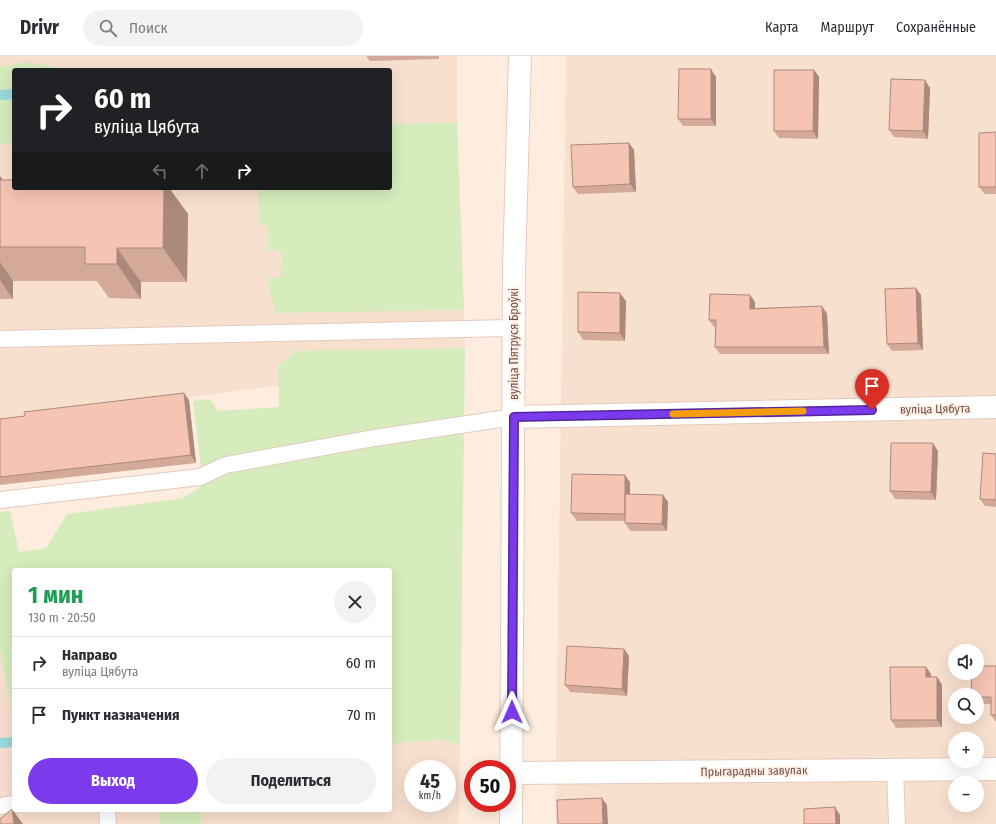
<!DOCTYPE html>
<html lang="ru">
<head>
<meta charset="utf-8">
<style>
	:root { --surface:#fff; --page:#f2f2f3; --text:#2b2b33; --muted:#7c7c81; --line:#e1e1e2; --accent:#7c3aed }
	body { margin:0; font-family:"Fira Sans Condensed",sans-serif; background:var(--page); color:var(--text); height:100vh; display:flex; flex-direction:column; font-size:15px; white-space:nowrap }
	* { box-sizing:border-box; margin:0 }
	p { font-size:13px; color:var(--muted) }
	.icon { flex:none; width:22px; height:22px; fill:none; stroke:currentColor; stroke-width:2; stroke-linecap:round; stroke-linejoin:round }
	.map { position:relative; flex:1; overflow:hidden }
	.side { position:absolute; left:12px; top:512px; width:380px; height:244px; display:flex; flex-direction:column; background:var(--surface); border-radius:4px; box-shadow:0 4px 16px #0002 }
	.side>* { flex:none }
	.hud { position:absolute; left:12px; top:12px; width:380px; height:122px; border-radius:4px; box-shadow:0 4px 16px #0002; background:#202124; color:#fff; overflow:hidden }
	.buttons { position:absolute; left:948px; top:588px; display:grid; gap:8px }
	.buttons a { display:grid; place-items:center; width:36px; height:36px; border-radius:50%; background:var(--surface); box-shadow:0 4px 16px #0002; font-size:20px }
	.speed { position:absolute; left:404px; top:704px; display:flex; gap:8px; font-size:20px; font-weight:700; text-align:center }
	.speed>* { display:grid; place-content:center; width:52px; height:52px; border-radius:50%; background:var(--surface); box-shadow:0 4px 16px #0002; line-height:1 }
	.speed small { font-size:10px; font-weight:400 }
	.speed .limit { border:6px solid #d22; background:#fff; color:#111 }
	.pin { position:absolute; display:grid; place-items:center; width:34px; height:34px; color:#fff; margin:-41px -17px; border-radius:50% 50% 50% 0; rotate:-45deg; box-shadow:0 0 4px #0007 }
	.pin .icon { rotate:45deg }
	.me { position:absolute; width:44px; margin:-22px; rotate:0deg; stroke-linejoin:round; filter:drop-shadow(0 0 3px #0008) }
	.turn { display:flex; align-items:center; gap:14px; height:84px; padding:0 16px; font-size:18px }
	.turn .icon { width:52px; height:52px; stroke-width:2.5 }
	.turn b { display:block; font-size:28px; line-height:34px }
	.lanes { display:flex; align-items:center; height:38px; padding:0 16px; background:#0003; justify-content:center; gap:20px; direction:ltr }
	.lanes .off { opacity:.35 }
	.round { display:grid; place-items:center; flex:none; width:42px; height:42px; border-radius:21px; background:var(--page) }
	.head { display:flex; align-items:center; justify-content:space-between; height:68px; padding:0 16px }
	h1 { font-size:24px; font-weight:700; line-height:30px; color:#1e9e55 }
	.action { display:flex; gap:8px; margin-top:auto; padding:8px 16px }
	.action a { flex:1; height:46px; border-radius:24px; background:var(--accent); color:#fff; font-size:16px; font-weight:700; line-height:46px; text-align:center }
	.action a+a { background:var(--page); color:var(--text) }
	ul { padding:0; list-style:none }
	li { display:flex; align-items:center; gap:12px; height:52px; padding:0 16px; border-top:1px solid var(--line) }
	li div { flex:1 }
	li b { display:block; font-size:15px }
	li em { font-style:normal }
	header { display:flex; align-items:center; gap:24px; box-sizing:border-box; height:56px; padding:0 20px; background:var(--surface); border-bottom:1px solid var(--line) }
	header strong { font-size:19px }
	nav { display:flex; gap:22px; margin-inline-start:auto; font-size:14px }
	.search { width:280px; height:36px; background:var(--page); display:flex; align-items:center; gap:10px; box-sizing:border-box; padding:0 14px; border-radius:22px; color:var(--muted); font-size:15px }
	.map>svg:first-child { display:block }
</style>
</head>
<body>
<header>
<strong>Drivr</strong>
<div class="search"><svg class="icon" aria-label="search" viewBox="0 0 24 24"><circle cx="10" cy="10" r="6"/><path d="M15 15l6 6"/></svg>Поиск</div>
<nav><a>Карта</a><a>Маршрут</a><a>Сохранённые</a></nav>
</header>
<div class="map">
<svg width="996" height="768" viewBox="0 0 996 768">
	<rect width="100%" height="100%" fill="#feedde"/>
	<!-- residential -->
	<path fill="#f8e0cf" fill-rule="evenodd" d="M0 0H457V66L465 292 366 294V318L0 366ZM14 14H390V132H14Z
		M566 0H996V768H555ZM955 595H977V617H955ZM955 639H977V661H955ZM955 683H977V705H955ZM955 727H977V749H955Z
		M0 595 14 669V754H159L160 768H0Z
		M440 684 460 689 459 768H201L202 754H390V688ZM413 713H447V747H413Z"/>
	<!-- green -->
	<path fill="#d6ecbc" d="M28 6 71 14H14V87L0 88V11Z
		M457 66 464 254 275 257 267 222 281 221 282 195H268V169H259L258 132H390V68Z
		M465 292 460 689 440 684 390 688V514H14V669L0 595V456L10 455 19 496 46 492 67 458 183 442 203 429 193 345 210 343 218 355 279 351 278 311 295 295Z
		M159 754H202L201 768H160Z"/>
	<g fill="none" stroke-linecap="round" stroke-linejoin="round">
		<!-- stream -->
		<path stroke="#97dadb" stroke-width="10" d="M0 39 14 38
			M0 687 14 686"/>
		<!-- service casing -->
		<g stroke="#e4c9bd" stroke-width="18">
			<path id="service" d="M0 283 514 272
				M0 444 200 421 226 409 374 382 514 361
				M895 714 897 768
				M0 750 14 748
				M107 754 108 768"/>
		</g>
		<!-- minor casing -->
		<g stroke="#e4c9bd" stroke-width="24">
			<path id="minor" d="M514 361 996 351
				M511 717 996 713"/>
		</g>
		<!-- secondary casing -->
		<g stroke="#eac9b9" stroke-width="24">
			<path id="secondary" d="M511 768 514 212 520 0"/>
		</g>
		<!-- service -->
		<use href="#service" stroke="#fff" stroke-width="16"/>
		<!-- minor -->
		<use href="#minor" stroke="#fff" stroke-width="22"/>
		<!-- secondary -->
		<use href="#secondary" stroke="#fff" stroke-width="22"/>
	</g>
	<!-- wall -->
	<path fill="#d3a99a" d="M366 0H439V3L370 5Z
		M814 14 819 21 818 83 779 82 774 75Z
		M716 21V70H683L678 63Z
		M930 32 928 83 894 81 889 74Z
		M996 76V138H985L979 131Z
		M629 87 634 94 636 136 578 138 573 131Z
		M0 120 3 124 14 132H169L188 158 187 226H141V243L109 242 97 225H13V243H0Z
		M750 239 755 246V252L822 250 827 258 829 298H720L715 291 716 271H714L709 264Z
		M921 239 923 294 892 295 887 288Z
		M626 245 625 285 583 284 578 276Z
		M189 344 196 407 0 429V363Z
		M938 395 936 444 895 443 890 435Z
		M996 398V451L985 450 980 443Z
		M630 426V438L663 439 668 446 667 475H630L625 467V465H577L571 457Z
		M624 593 629 600 627 640 570 636 565 629Z
		M996 610V666L991 659V648H977V639Z
		M931 618V621H937L942 629V671L896 672 891 664Z"/>
	<!-- shaded-wall -->
	<path fill="#ac897d" d="M711 13 716 21V70L711 63Z
		M814 14 819 21 818 83 813 75Z
		M925 24 930 32 928 83 923 75Z
		M629 87 634 94 636 136 630 128Z
		M0 120 21 149 0 129Z
		M164 132H169L188 158 187 226 163 192Z
		M117 192 141 226V243L117 208Z
		M0 206 13 225V243L0 224Z
		M916 232 921 239 923 294 918 287Z
		M620 237 626 245 625 285 620 277Z
		M750 239 755 246V260L750 253Z
		M822 250 827 258 829 298 824 291Z
		M184 337 189 344 196 407 191 399Z
		M933 387 938 395 936 444 931 436Z
		M625 419 630 426V465L625 458Z
		M663 439 668 446 667 475 662 468Z
		M624 593 629 600 627 640 622 633Z
		M926 611 931 618V628L926 621Z
		M937 621 942 629V671L937 664Z
		M602 742 607 749 608 768H603Z
		M835 751 840 759V768H836Z
		M12 753 23 768H14Z"/>
	<!-- building -->
	<path fill="#f5c4b3" stroke="#ac897d" d="M679 13H711V63H678Z
		M774 14H814L813 75H774Z
		M891 23 925 24 923 75 889 74Z
		M996 76V131H979V77Z
		M629 87 630 128 573 131 571 89Z
		M0 124H14V132H164L163 192H117V208H85V191H0Z
		M916 232 918 287 887 288 885 233Z
		M578 236 620 237V277L578 276Z
		M710 238 750 239V253L822 250 824 291H715L716 264H709Z
		M184 337 191 399 0 421V363L25 360 24 356Z
		M891 387H933L931 436 890 435Z
		M983 397 996 398V444L980 443Z
		M572 418 625 419V458L571 457Z
		M625 438 663 439 662 468 625 467Z
		M567 590 624 593 622 633 565 629Z
		M977 610H996V659H991V641H977V639H971L972 617H977Z
		M890 611H926V621H937V664H891Z
		M602 742 603 768H558L557 744Z
		M835 751 836 768H804V753Z
		M12 753 14 768H0V763Z"/>
	<g fill="none" stroke-linecap="round" stroke-linejoin="round">
		<!-- route casing -->
		<g stroke="#51269a" stroke-width="10">
			<path id="route" d="M512 656 514 361 872 354"/>
		</g>
		<!-- route -->
		<use href="#route" stroke="#7c3aed" stroke-width="7"/>
		<!-- slow -->
		<path stroke="#f59e0b" stroke-width="7" d="M673 358 803 355"/>
	</g>
	<g text-anchor="middle" stroke-width="3.5" stroke-linejoin="round" paint-order="stroke">
		<!-- street labels -->
		<g font-size="12" fill="#754f45" stroke="#fff1e6">
			<text transform="translate(514 288) rotate(-90)" y="4">вуліца Пятруся Броўкі</text>
			<text transform="translate(935 353) rotate(-1)" y="4">вуліца Цябута</text>
			<text transform="translate(754 715) rotate(-1)" y="4">Прыгарадны завулак</text>
		</g>
	</g>
</svg>
<div class="buttons">
<a><svg class="icon" aria-label="sound" viewBox="0 0 24 24"><path d="M4 9h4l5-4v14l-5-4H4zM17 9q2 3 0 6"/></svg></a>
<a><svg class="icon" aria-label="search" viewBox="0 0 24 24"><circle cx="10" cy="10" r="6"/><path d="M15 15l6 6"/></svg></a>
<a>+</a>
<a>−</a>
</div>
<div class="speed"><div>45<small>km/h</small></div><div class="limit">50</div></div>
<div class="pin" style="left:872px;top:354px;background:#d93025"><svg class="icon" aria-label="arrive" viewBox="0 0 24 24"><path d="M6 21V4h12l-3 4 3 4H6"/></svg></div>
<svg class="me" style="left:512px;top:656px" viewBox="-20 -20 40 40"><path d="M0-17L14 15 0 8-14 15z" fill="#7c3aed" stroke="#fff" stroke-width="4"/></svg>
<div class="hud">
<div class="turn"><svg class="icon" aria-label="right" viewBox="0 0 24 24"><path d="M7 20v-9h11M14 6l5 5-5 5"/></svg><div><b>60 m</b>вуліца Цябута</div></div>
<div class="lanes"><svg class="icon off" aria-label="left" viewBox="0 0 24 24"><path d="M17 20v-9H6M10 6l-5 5 5 5"/></svg><svg class="icon off" aria-label="ahead" viewBox="0 0 24 24"><path d="M12 20V5M6 11l6-6 6 6"/></svg><svg class="icon" aria-label="right" viewBox="0 0 24 24"><path d="M7 20v-9h11M14 6l5 5-5 5"/></svg></div>
</div>
<section class="side">
<div class="head"><div><h1>1 мин</h1><p>130 m · 20:50</p></div><a class="round"><svg class="icon" aria-label="close" viewBox="0 0 24 24"><path d="M6 6l12 12M18 6L6 18"/></svg></a></div>
<ul>
<li><svg class="icon" aria-label="right" viewBox="0 0 24 24"><path d="M7 20v-9h11M14 6l5 5-5 5"/></svg><div><b>Направо</b><p>вуліца Цябута</p></div><em>60 m</em></li>
<li><svg class="icon" aria-label="arrive" viewBox="0 0 24 24"><path d="M6 21V4h12l-3 4 3 4H6"/></svg><div><b>Пункт назначения</b></div><em>70 m</em></li>
</ul>
<div class="action"><a>Выход</a><a>Поделиться</a></div>
</section>
</div>
</body>
</html>
